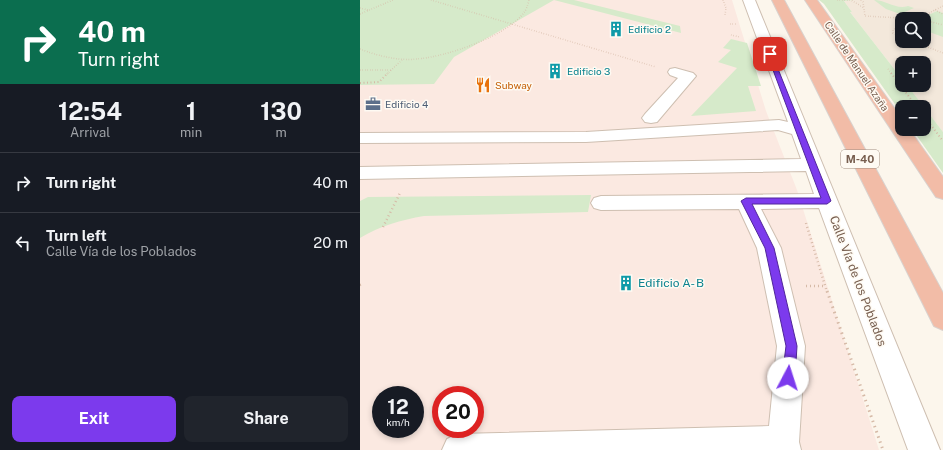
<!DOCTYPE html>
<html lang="en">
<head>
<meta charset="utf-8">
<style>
	:root { --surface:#171b24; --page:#20242c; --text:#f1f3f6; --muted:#9ea1a6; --line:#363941; --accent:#7c3aed }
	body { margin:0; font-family:"Public Sans",sans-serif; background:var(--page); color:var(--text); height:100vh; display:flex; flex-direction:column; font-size:15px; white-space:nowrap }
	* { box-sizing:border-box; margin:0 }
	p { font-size:13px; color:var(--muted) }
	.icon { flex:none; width:22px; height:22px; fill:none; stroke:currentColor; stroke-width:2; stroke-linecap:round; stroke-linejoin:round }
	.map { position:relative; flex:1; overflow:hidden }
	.details { display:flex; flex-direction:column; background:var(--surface); width:360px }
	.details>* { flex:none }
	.guide { background:#0b6e4f; color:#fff; overflow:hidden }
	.tools { position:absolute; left:535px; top:12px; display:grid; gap:8px }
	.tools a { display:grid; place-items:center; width:36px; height:36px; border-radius:8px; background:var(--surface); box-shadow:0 2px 6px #0003; font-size:20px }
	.speed { position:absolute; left:12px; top:386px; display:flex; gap:8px; font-size:20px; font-weight:700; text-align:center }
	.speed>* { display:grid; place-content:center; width:52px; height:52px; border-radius:50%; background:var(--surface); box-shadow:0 2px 6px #0003; line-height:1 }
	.speed small { font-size:10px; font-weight:400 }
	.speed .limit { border:6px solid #d22; background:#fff; color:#111 }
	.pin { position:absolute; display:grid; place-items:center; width:34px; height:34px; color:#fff; margin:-17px; border-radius:8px; box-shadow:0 2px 6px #0006 }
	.me { position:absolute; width:44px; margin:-22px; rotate:5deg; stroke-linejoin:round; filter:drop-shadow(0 0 3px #0008) }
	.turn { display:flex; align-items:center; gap:14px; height:84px; padding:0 12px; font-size:18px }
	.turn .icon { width:52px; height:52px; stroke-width:2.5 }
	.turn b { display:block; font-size:28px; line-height:34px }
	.eta { display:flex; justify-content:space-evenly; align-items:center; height:68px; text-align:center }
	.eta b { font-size:24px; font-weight:700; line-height:28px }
	.button { display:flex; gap:8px; margin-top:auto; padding:8px 12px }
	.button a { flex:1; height:46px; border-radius:8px; background:var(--accent); color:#fff; font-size:16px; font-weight:700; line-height:46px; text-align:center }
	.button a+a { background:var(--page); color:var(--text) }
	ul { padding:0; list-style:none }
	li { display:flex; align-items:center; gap:12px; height:60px; padding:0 12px; border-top:1px solid var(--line) }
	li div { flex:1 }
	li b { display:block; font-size:15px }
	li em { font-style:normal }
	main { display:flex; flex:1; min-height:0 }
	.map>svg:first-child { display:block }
</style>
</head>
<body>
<main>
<section class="details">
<div class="guide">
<div class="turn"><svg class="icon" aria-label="right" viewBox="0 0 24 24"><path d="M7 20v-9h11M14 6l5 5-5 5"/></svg><div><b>40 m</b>Turn right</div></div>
</div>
<div class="eta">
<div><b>12:54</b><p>Arrival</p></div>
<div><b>1</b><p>min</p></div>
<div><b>130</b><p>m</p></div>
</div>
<ul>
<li><svg class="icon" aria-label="right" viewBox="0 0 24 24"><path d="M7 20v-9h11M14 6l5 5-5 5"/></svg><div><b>Turn right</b></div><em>40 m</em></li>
<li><svg class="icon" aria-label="left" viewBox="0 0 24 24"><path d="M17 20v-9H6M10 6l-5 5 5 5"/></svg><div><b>Turn left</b><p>Calle Vía de los Poblados</p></div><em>20 m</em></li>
</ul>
<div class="button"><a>Exit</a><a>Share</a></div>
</section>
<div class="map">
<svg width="583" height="450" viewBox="0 0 583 450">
	<rect width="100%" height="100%" fill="#fcf6ec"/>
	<!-- residential -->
	<path fill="#f3e8db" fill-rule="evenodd" d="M494 0H583V132L547 85H564V63H542V79L490 12H492L484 1ZM542 19H564V41H542Z"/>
	<!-- commercial -->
	<path fill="#fbe9e1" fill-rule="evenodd" d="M0 0H372L406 111 437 190 519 450H0ZM21 395H55V429H21ZM81 395H115V429H81Z"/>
	<!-- green -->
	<path fill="#d6eaca" d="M0 0H214L320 26 321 33 194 0 94 57 74 84 0 85Z
		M459 0H494L484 1 492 12H490L542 79V85H547L564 107H542V114L464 4Z
		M514 0C526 0 536 10 548 6L554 8 540 14 526 9Z
		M577 11 583 13V37L564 30V19H560Z
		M371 39 387 43 401 86H388L396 111 331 116 377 68 358 62 371 50 363 48Z
		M564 107 583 132V173L552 129H564Z
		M231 195 228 212 64 216C41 220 20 226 0 238V201L8 197Z"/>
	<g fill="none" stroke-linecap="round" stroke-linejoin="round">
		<!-- minor casing -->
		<g stroke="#cebfb1" stroke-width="2">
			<path id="minor" d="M383 0H395L580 450H548L459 208 401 209 421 248 445 346 439 442 441 450H82L87 439 98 434 409 426 417 346 397 248 379 209 241 210 234 208 231 203 234 198 241 196 454 194 446 171 0 179V167L441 159 432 134 418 130 226 142 0 143V133L226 132 419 120 428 122Z
				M315 68 333 73 336 76 297 122 291 123 285 122 282 118 285 114 318 78 310 75 308 72 310 69Z"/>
		</g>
		<!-- highway casing -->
		<g stroke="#d9d2ce" stroke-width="2">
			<path id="highway" d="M412 0H424L583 293V330L574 326Z
				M445 0H457L542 119V129H549L583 177V199L576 197Z"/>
		</g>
		<!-- path-far3 -->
		<path stroke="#d6baa7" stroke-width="1.5" stroke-dasharray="0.5 2" stroke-linecap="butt" d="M71 0 296 67
			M363 0 366 8 365 15
			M477 0H491L504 8
			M501 0 503 2 505 16 557 19 583 6
			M0 8 8 10
			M575 10 583 14
			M0 14 33 0
			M564 20 583 25
			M370 24H376
			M542 26 533 30V33L542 37
			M371 35 380 37
			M552 41 583 53
			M0 49C18 56 38 61 57 59 85 57 149 36 165 11 167 8 168 4 169 0
			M528 69 532 74
			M0 70H31
			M27 74 43 59"/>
		<!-- path-far2 -->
		<path stroke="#d6baa7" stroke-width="2" stroke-dasharray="1 2.5" stroke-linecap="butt" d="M531 73 557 107
			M0 83 19 82 28 73
			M564 116 583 141"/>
		<!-- path-far1 -->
		<path stroke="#d6baa7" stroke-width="2.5" stroke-dasharray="1 3" stroke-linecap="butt" d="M446 223 467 292
			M23 227 40 193
			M0 285 3 284
			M446 286H465"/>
		<!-- path -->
		<path stroke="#d6baa7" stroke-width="3" stroke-dasharray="1.5 4" stroke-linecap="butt" d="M467 291 523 450"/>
		<!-- minor -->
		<use href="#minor" fill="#fff" fill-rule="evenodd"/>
		<!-- highway -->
		<use href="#highway" fill="#f2bca7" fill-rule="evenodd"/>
	</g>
	<!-- route -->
	<path fill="#7c3aed" stroke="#51269a" d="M407 52 412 54 471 201 467 204H392L414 248 437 346 435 378 433 382 428 384 424 382 422 378 426 346 405 248 381 201 386 198H461L407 54Z"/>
	<!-- icons -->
	<defs>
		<g id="building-bare" transform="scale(1.2)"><path d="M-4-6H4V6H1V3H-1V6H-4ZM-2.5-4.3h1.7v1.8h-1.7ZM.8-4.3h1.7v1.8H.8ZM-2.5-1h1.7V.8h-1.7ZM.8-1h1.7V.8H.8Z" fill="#0f9aa8" stroke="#fefaf3" stroke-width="2.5" paint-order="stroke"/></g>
		<g id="restaurant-bare" transform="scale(1.2)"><path d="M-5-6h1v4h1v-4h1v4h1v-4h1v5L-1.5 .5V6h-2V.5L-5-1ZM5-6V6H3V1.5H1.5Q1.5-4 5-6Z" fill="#e8710a" stroke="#fefaf3" stroke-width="2.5" paint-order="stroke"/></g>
		<g id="office-bare" transform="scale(1.2)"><path d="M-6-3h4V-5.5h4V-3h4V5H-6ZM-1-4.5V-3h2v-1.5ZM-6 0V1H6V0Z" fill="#5c6f8a" stroke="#fefaf3" stroke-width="2.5" paint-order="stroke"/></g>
	</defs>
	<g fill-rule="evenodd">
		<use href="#building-bare" x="256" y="29"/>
		<use href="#building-bare" x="195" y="71"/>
		<use href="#restaurant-bare" x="123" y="85"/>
		<use href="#office-bare" x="13" y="104"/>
		<use href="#building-bare" x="266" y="283"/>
	</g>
	<g text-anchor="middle" stroke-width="3" stroke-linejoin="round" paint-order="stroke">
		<!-- far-culture labels -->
		<g font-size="10" fill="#0d838f" stroke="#fefaf3" text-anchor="start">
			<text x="268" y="33">Edificio 2</text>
			<text x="207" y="75">Edificio 3</text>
		</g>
		<!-- far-street labels -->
		<g font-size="10" fill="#775e4f" stroke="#fefaf3">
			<text transform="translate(497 66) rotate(56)" y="4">Calle de Manuel Azaña</text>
		</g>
		<!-- far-food labels -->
		<g font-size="10" fill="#c56008" stroke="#fefaf3" text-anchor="start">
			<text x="135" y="89">Subway</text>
		</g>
		<!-- far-service labels -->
		<g font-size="10" fill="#4e5e75" stroke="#fefaf3" text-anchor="start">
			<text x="25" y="108">Edificio 4</text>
		</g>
		<!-- shield labels -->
		<rect fill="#fefaf3" stroke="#a08d80" stroke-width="1" x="481" y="150" width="38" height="18" rx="3"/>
		<g font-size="11" font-weight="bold" fill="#775e4f">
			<text x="500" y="163">M-40</text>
		</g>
		<!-- street labels -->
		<g font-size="12" fill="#775e4f" stroke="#fefaf3">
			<text transform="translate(498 281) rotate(69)" y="4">Calle Vía de los Poblados</text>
		</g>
		<!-- culture labels -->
		<g font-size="12" fill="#0d838f" stroke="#fefaf3" text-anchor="start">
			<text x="278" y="287">Edificio A- B</text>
		</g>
	</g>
</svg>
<div class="tools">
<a><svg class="icon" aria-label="search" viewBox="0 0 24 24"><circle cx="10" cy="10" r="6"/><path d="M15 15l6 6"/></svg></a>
<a>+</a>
<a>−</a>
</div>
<div class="speed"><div>12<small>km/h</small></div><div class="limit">20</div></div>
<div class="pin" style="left:410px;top:54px;background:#d93025"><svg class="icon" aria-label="arrive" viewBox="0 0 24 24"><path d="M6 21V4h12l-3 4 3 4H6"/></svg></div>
<svg class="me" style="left:428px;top:378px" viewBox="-20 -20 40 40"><circle r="19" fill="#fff"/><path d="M0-13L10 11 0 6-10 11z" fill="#7c3aed"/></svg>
</div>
</main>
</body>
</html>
